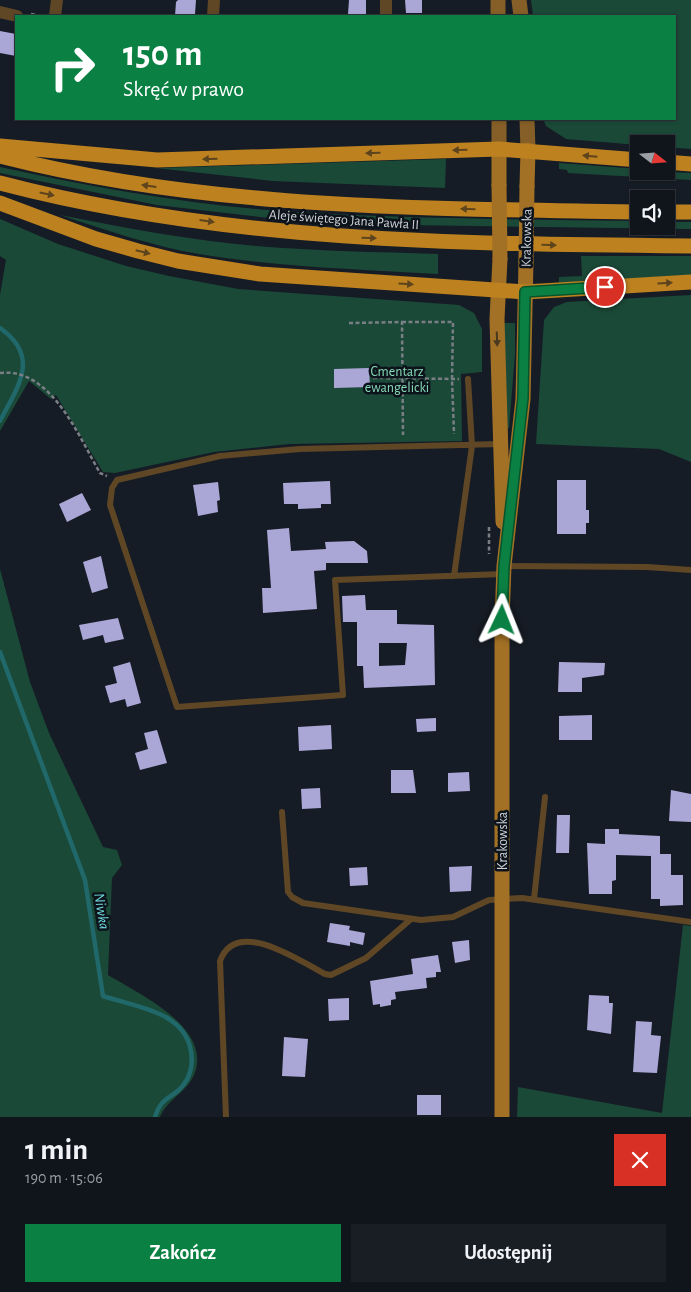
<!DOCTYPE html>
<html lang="pl">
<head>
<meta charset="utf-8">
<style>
	:root { --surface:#10151c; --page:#191e25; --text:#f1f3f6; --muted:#9c9fa3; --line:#30343b; --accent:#0b8043 }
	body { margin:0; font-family:"Alegreya Sans",sans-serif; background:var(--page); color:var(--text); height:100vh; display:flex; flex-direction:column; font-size:19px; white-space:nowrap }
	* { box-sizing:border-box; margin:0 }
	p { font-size:16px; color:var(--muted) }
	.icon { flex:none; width:28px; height:28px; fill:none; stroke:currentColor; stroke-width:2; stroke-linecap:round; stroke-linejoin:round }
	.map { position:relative; height:1117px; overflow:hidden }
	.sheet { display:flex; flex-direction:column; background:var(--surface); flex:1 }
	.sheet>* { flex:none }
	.top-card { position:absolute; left:15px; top:15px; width:661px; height:105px; border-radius:0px; box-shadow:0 1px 4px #0004,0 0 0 1px var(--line); background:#0b8043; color:#fff; overflow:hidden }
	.needle { width:32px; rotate:107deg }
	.buttons { position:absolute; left:630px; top:135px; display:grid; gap:10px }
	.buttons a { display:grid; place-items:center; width:45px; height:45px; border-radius:0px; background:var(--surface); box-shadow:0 1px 4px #0004,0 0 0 1px var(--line); font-size:25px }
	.pin { position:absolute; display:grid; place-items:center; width:42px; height:42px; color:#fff; margin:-21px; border:2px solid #fff; border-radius:50%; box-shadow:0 1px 5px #0007 }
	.me { position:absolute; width:55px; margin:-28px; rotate:2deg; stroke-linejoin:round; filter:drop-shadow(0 0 4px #0008) }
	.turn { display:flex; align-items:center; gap:18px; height:105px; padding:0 25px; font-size:22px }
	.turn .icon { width:65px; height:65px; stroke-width:2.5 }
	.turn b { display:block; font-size:35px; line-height:42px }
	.round { display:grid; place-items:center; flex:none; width:52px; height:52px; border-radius:0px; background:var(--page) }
	.summary { display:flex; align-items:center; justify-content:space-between; height:85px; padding:0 25px }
	h1 { font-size:30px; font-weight:700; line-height:38px }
	.action { display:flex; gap:10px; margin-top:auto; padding:10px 25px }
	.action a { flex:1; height:58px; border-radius:0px; background:var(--accent); color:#fff; font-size:20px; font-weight:700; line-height:58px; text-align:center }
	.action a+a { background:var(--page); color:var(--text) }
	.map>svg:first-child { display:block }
</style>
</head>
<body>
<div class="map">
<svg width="691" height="1117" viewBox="0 0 691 1117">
	<rect width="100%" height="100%" fill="#161c25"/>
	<!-- green -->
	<path fill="#1b4937" d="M531 0H691V149L666 147V144L639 145 566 139 546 126 543 119H675V16H533Z
		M446 159 445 188 273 181 156 168Z
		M559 163 639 169V171L691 173V180L568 173 567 170 559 169Z
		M0 167C92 187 185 204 280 211 399 219 519 219 639 221V226H666V222H691V229L405 225 277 219 157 205 0 173Z
		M60 215C125 228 190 240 256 246 316 251 377 252 438 254V274C358 269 278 267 199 254 152 246 106 230 60 215Z
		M0 219 58 244 126 266 169 276 238 289 459 305 474 313 482 329V372L461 374 462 441 289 444 214 452 115 473 103 472 56 395 51 399 29 381 0 431V295L6 260 0 256Z
		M581 256H691V275L559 283V277L582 276Z
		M691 295V462L659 449 536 444 544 320 554 307 567 302Z
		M504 323H515V354L509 428H504Z
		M0 569 30 682 49 733 103 847 117 850 122 865 112 878 108 975C139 994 216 1029 193 1077 184 1094 167 1100 160 1117H0Z
		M683 925 691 926V1117H517L518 1087 662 1113Z"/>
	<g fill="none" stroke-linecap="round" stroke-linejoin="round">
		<!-- stream -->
		<path stroke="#21686b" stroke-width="4.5" d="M0 328C41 357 18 386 0 421
			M0 652 85 880 103 996C136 1007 184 1011 191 1051 193 1062 191 1075 184 1084 174 1099 162 1094 155 1117"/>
	</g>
	<!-- building -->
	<path fill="#aaa7d7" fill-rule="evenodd" d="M178 0H196L195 14 175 16 176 2Z
		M349 0H366V14H348Z
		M405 0H422V13H406Z
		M0 31 16 34V56L0 53Z
		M369 368 370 387 334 388V369Z
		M557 480H586V510H589V523H586V534H557Z
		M330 481 331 504H321V508L298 509V504H284L283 483Z
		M218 482 220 500 217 501 218 512 198 516 193 485Z
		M82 493 91 510 67 522 59 504Z
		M289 528 291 551 326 549 325 542 354 541 367 551 368 563H326V570L314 571 317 609 263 613 262 588H271L267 530Z
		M101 556 108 588 92 593 83 562Z
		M365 595 366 610H397V624L434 625 435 685 364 688 363 666H357V622H343L342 596ZM379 643H407L405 665 379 666Z
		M118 618 124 639 105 643 103 635 83 640 79 625Z
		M130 662 141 703 127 707 125 699 110 703 105 686 117 683 113 667Z
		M559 662 605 663 604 675 582 678V692H558Z
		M592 715V740H559V716Z
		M436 718V731L417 732 416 719Z
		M331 725 332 749 299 751 298 727Z
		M157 730 167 763 140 770 135 753 148 749 144 733Z
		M391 770H413L416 793H391Z
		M469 772 470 791 448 792V773Z
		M320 788 321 808 302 809 301 789Z
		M671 790 691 794V822L669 821Z
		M557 815H570L569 853H556Z
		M605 829H619V834L660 836V854H671V875H683V905L660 906V899H651V856L616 855V880L612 881V894H589L587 843 605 844Z
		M472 866 471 891 450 892 449 867Z
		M367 867 368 885 350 886 349 868Z
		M330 923 350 926 349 930 365 933 363 945 350 942V946L327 942Z
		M469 940 470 960 455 963 452 942Z
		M438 955 441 972H436V977L426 978 427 988 395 992 396 999 391 1000V1005L380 1007V1004L373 1005 370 981 413 974 411 959Z
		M589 995 609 996V1003H613L611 1034 587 1030Z
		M349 998V1020L329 1021 328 999Z
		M636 1021 652 1022 651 1035 661 1036 657 1073 633 1072Z
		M284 1037 308 1039 305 1077 282 1076Z
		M417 1095H441V1115H417Z"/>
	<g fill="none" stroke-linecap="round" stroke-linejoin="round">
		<!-- path -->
		<path stroke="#7a7f86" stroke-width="2.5" stroke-dasharray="4 2.5" stroke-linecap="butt" d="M31 14 42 16
			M402 322H453L452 379 454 434
			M349 323 402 322 403 435
			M0 373C51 367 79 437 100 473L107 476
			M373 378 459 379
			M489 527V554"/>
		<!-- lane -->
		<path stroke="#5f4726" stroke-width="6" d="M500 444 300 449 220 456 117 480 112 488 110 505 177 707 343 695 335 580 503 574
			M505 566 647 567 691 570
			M454 576 472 446 468 379
			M282 812 288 892 292 897 303 903 421 920 453 917 489 900 522 898 691 922
			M534 899 545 797
			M226 1117 220 961C236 917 298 960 325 974L331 975 366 958 410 920"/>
		<!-- street -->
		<path stroke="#5f4726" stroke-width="12" d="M386 0V16
			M0 12 17 16
			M55 16 57 0
			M213 16 214 0"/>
		<!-- secondary -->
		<path stroke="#855f27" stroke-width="15" d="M519 0 521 16
			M498 16V0
			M499 119V149
			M527 119 528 150"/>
		<!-- primary -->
		<path stroke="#a37125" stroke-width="15" d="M499 185V149
			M527 186 528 150
			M500 259 497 319 503 522
			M502 1117V620L504 566 523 399 526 261"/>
		<!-- highway -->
		<path stroke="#be811f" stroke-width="15" d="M0 146 157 160 499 149 639 160
			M0 156C211 210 423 208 639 212
			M666 162 691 164
			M0 183C225 242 460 244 691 246
			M0 203 96 239 138 251 178 261 260 274 525 292 691 282
			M666 212H691"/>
		<!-- primary-bridge -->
		<path stroke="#a37125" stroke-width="15" d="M499 185 500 259
			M526 261 527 186"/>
	</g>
	<!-- one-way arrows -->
	<defs><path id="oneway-solid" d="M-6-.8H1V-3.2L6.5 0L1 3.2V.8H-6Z" transform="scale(1.25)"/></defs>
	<g fill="#5d441d">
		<use href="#oneway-solid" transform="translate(460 150) rotate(178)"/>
		<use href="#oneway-solid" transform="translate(373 153) rotate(178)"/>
		<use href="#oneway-solid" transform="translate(590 156) rotate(-175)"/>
		<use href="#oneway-solid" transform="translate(210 159) rotate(178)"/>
		<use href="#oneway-solid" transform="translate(149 186) rotate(-172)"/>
		<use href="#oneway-solid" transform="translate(47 194) rotate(12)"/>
		<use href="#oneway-solid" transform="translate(468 209) rotate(-179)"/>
		<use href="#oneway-solid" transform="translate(207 221) rotate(8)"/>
		<use href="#oneway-solid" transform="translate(369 238) rotate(2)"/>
		<use href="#oneway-solid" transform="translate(549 245) rotate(1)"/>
		<use href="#oneway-solid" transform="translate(143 252) rotate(14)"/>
		<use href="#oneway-solid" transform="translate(665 283) rotate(-3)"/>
		<use href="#oneway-solid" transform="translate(406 284) rotate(4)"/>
	</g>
	<use fill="#49391f" href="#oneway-solid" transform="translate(497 339) rotate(88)"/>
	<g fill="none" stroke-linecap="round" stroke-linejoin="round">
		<!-- route casing -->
		<g stroke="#07532c" stroke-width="12">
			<path id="route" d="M502 620 504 566 523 398 525 292 605 287"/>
		</g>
		<!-- route -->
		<use href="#route" stroke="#0b8043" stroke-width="9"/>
	</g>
	<g text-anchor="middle" stroke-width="5" stroke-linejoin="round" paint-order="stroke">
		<!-- street labels -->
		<g font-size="14" fill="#cfd3d9" stroke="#0d131b">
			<text transform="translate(344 219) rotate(4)" y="5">Aleje świętego Jana Pawła II</text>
			<text transform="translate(526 238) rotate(-89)" y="5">Krakowska</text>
			<text transform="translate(502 841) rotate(-90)" y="5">Krakowska</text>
		</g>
		<!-- park labels -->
		<g font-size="14" fill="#87dcb7" stroke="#0d131b">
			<text x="397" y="376">Cmentarz<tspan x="397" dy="16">ewangelicki</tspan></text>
		</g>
		<!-- water labels -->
		<g font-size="15" font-style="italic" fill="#71dce0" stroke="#0d131b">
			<text transform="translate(102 911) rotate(81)" y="5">Niwka</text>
		</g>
	</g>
</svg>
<div class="buttons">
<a><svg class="needle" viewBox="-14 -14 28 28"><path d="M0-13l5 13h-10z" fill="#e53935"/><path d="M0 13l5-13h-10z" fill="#9c9fa3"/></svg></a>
<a><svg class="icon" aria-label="sound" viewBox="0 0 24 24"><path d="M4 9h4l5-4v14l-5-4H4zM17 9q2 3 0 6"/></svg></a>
</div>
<div class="pin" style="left:605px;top:287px;background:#d93025"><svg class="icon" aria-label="arrive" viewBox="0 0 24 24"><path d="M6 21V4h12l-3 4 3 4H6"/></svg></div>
<svg class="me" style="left:502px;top:620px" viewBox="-20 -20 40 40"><path d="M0-17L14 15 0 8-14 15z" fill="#0b8043" stroke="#fff" stroke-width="4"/></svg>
<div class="top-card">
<div class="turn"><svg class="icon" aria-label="right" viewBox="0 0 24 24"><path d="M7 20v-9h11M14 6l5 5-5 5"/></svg><div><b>150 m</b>Skręć w prawo</div></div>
</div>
</div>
<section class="sheet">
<div class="summary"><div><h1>1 min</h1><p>190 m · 15:06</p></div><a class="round" style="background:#d93025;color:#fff"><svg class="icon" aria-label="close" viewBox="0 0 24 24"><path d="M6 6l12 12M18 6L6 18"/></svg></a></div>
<div class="action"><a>Zakończ</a><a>Udostępnij</a></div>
</section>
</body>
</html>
